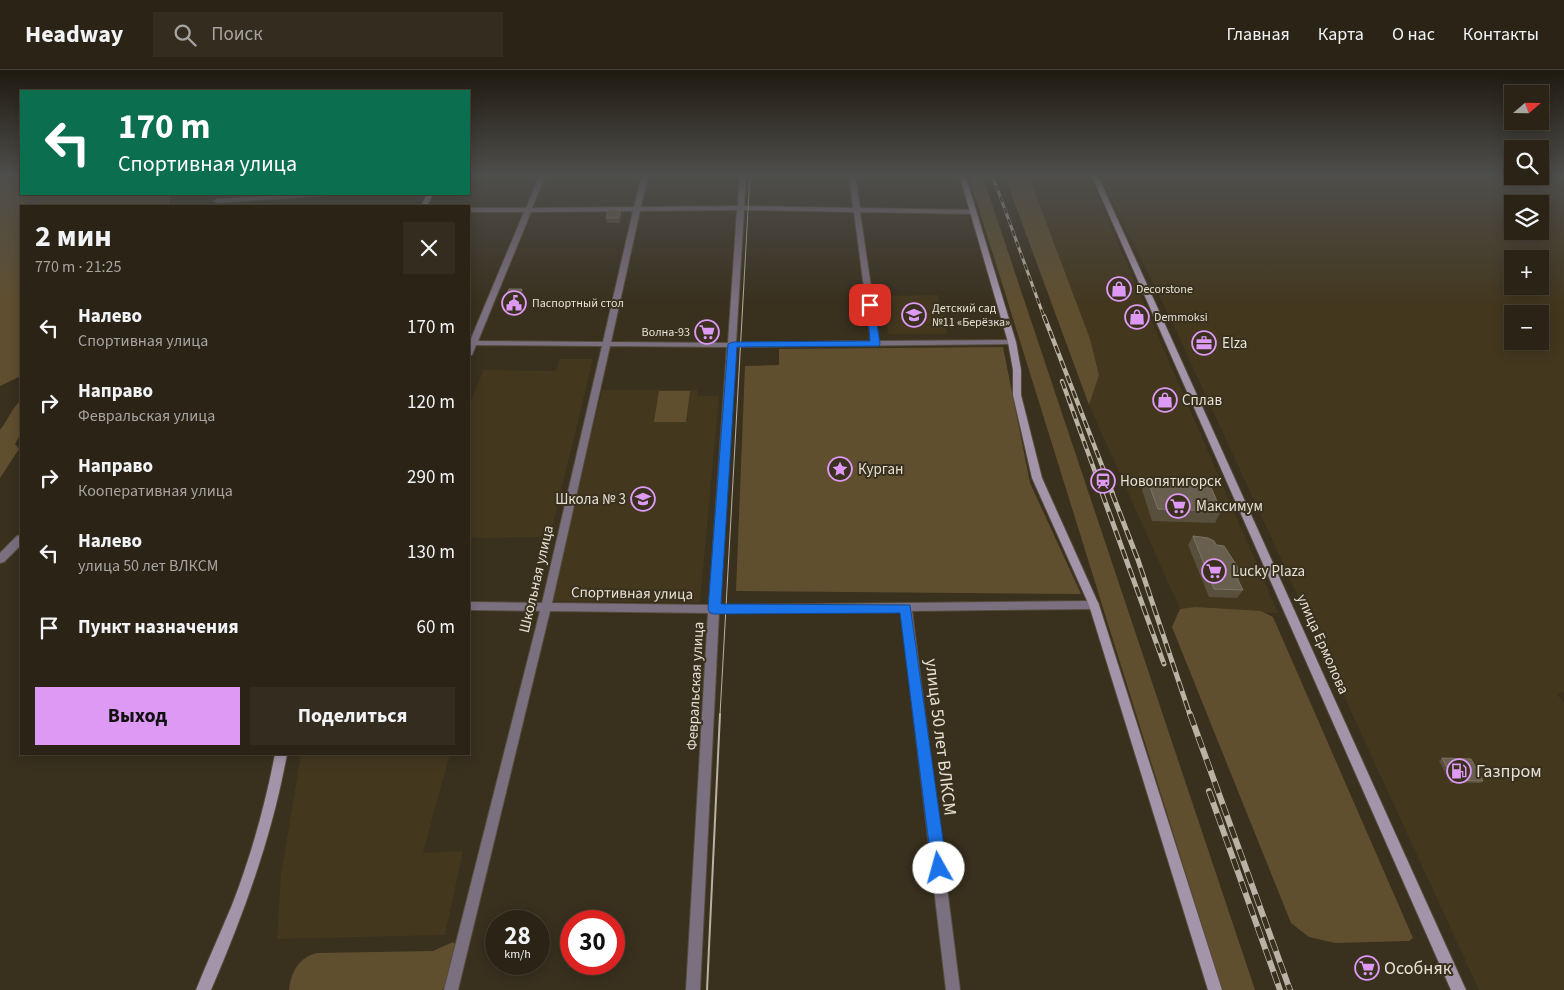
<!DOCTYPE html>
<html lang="ru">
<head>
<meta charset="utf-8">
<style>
	:root { --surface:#2b2416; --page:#332c1f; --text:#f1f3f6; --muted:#a6a4a1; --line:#474135; --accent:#dd99f3 }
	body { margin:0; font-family:"Source Sans 3",sans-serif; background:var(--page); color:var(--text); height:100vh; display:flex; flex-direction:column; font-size:19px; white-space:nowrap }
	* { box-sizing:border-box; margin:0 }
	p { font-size:16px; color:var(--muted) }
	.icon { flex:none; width:28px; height:28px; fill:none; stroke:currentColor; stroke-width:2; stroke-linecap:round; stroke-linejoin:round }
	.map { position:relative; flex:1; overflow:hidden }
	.panel { position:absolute; left:20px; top:135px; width:450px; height:550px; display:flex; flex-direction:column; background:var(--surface); border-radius:0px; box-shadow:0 2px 12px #0003,0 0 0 1px var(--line) }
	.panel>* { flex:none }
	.top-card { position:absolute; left:20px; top:20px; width:450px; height:105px; border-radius:0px; box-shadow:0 2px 12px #0003,0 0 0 1px var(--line); background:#0b6e4f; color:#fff; overflow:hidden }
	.needle { width:32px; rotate:70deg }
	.tools { position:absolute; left:1504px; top:15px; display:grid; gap:10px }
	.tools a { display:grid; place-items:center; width:45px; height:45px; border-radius:0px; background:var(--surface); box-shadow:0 2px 12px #0003,0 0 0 1px var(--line); font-size:25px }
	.speed { position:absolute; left:485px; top:840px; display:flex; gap:10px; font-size:25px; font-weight:700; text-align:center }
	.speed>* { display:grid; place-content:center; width:65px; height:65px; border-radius:50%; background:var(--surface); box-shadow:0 2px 12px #0003,0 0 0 1px var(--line); line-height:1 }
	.speed small { font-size:12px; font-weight:400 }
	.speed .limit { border:8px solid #d22; background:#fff; color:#111 }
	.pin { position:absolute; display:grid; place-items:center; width:42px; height:42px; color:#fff; margin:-21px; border-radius:10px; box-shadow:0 2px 8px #0006 }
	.me { position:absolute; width:55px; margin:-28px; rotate:353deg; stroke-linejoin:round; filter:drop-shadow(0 0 4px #0008) }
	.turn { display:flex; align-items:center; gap:18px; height:105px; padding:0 15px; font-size:22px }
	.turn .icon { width:65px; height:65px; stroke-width:2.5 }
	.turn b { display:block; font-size:35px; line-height:42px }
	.round { display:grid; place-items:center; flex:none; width:52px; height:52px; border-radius:0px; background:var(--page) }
	.overview { display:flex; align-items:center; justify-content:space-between; height:85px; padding:0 15px }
	h1 { font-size:30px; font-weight:700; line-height:38px }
	.button { display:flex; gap:10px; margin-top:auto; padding:10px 15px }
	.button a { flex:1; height:58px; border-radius:0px; background:var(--accent); color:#111; font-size:20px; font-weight:700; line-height:58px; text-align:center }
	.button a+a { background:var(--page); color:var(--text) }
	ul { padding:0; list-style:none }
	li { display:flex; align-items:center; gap:15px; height:75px; padding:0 15px }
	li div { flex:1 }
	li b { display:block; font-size:19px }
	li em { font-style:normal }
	header { display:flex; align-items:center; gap:30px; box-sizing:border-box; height:70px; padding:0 25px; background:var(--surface); border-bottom:1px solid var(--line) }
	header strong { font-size:24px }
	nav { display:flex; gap:28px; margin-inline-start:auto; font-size:18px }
	.search { width:350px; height:45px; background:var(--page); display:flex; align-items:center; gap:12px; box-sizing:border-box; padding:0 18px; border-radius:0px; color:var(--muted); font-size:19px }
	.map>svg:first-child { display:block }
</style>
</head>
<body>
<header>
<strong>Headway</strong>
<div class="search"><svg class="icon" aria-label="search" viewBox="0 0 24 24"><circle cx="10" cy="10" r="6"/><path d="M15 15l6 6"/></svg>Поиск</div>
<nav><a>Главная</a><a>Карта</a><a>О нас</a><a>Контакты</a></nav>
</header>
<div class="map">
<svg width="1564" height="920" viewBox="0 0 1564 920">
	<rect width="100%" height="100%" fill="#39301e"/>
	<!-- built -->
	<path fill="#43371e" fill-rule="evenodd" d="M1028 104H1088L1278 543 1180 539 1089 335 1099 305 1089 268Z
		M1099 104H1512V106H1540V104H1564V622L1557 624 1564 633V920H1479L1172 252ZM1512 134H1540V161H1512ZM1512 189H1540V216H1512ZM1512 244H1540V271H1512Z
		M938 225 947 264H888L883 226Z
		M560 289H593L550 467 469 468V337L483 300 556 301Z
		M602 320H697V326H719L700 532 551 531Z
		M301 684H450L423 783 463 781 445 865 277 869 281 805Z"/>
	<!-- green -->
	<path fill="#5f4f2f" d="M2 104H21V124H169V136H21V306L0 316V105Z
		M968 104H982L1255 920H1222Z
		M1004 104H1028L1090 269 1099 305 1089 335Z
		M1003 277 1030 413 1081 524 736 521 745 296 779 295V279Z
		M659 321H690L686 352H654Z
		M21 330V363L15 374 19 379 0 408V360C8 350 12 338 21 330Z
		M1196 537 1261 541 1273 547 1413 868 1409 871 1335 873 1309 867 1291 853 1172 557 1180 539Z
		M453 872 457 875 447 913 442 920H289C291 902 299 887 317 883L433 881Z"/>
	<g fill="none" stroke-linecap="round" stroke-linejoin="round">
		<!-- stream -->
		<path stroke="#533d5a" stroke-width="2" d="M28 136 42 124"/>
		<!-- street casing -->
		<g stroke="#554c3b" stroke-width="2">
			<path id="street" d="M540 104H546L532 138 634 137 642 104H648L641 137 738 136 740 104H746L744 136 853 138 849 104H855L860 138 973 140 976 142 973 144 860 142 879 271 1012 270 1016 272 1015 274 735 277 720 535 1094 531 1098 532 1099 535 1098 538 1094 539 912 541 960 920H946L901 541 719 543 700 920H686L708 543 550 541 458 920H444L540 541 469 540V532L542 533 602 276 476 275 472 285H469V271H470L524 142H469V138H526ZM737 140 728 273 611 272 640 141ZM744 140 854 142 871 271 736 273ZM633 141 603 272 478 271 531 142ZM610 276 727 277 709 535 552 533Z
				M297 124H325L322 126 217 133 214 131 217 129Z
				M21 465V475L4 492 0 493V483L17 466Z"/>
		</g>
		<!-- secondary casing -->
		<g stroke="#554c3b" stroke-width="2">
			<path id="secondary" d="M959 104H965L1016 272 1021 300V325L1042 408 1099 535 1222 920H1208L1089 535 1032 408 1013 325V300L1008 272Z
				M1091 104H1097L1466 920H1451Z
				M427 124H433L427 136H421Z
				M275 684H287C272 767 244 843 211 920H196C207 892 220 864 232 835 251 786 265 736 275 684Z"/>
		</g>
		<!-- street -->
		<use href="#street" fill="#7b707f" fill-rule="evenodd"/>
		<!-- secondary -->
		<use href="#secondary" fill="#a494aa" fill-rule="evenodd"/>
		<!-- tram-far1 -->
		<path stroke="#b9b2a5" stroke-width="1" d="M720 645 750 104"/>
		<!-- tram -->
		<path stroke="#b9b2a5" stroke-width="2" d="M707 920 720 644"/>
		<!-- rail-far3 casing -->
		<g stroke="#b9b2a5" stroke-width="3">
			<path id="rail-far3" d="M992 104 1044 247"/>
		</g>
		<!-- rail-far2 casing -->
		<g stroke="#b9b2a5" stroke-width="4.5">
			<path id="rail-far2" d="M1044 246 1113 424
				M1062 311 1103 424"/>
		</g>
		<!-- rail-far1 casing -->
		<g stroke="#b9b2a5" stroke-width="5">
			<path id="rail-far1" d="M1102 423 1164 594
				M1112 423 1138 490 1190 645"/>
		</g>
		<!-- rail casing -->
		<g stroke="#b9b2a5" stroke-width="6">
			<path id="rail" d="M1190 644 1290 920
				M1209 721 1280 920"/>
		</g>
		<!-- rail-far3 -->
		<use href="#rail-far3" stroke="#39301e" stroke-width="2" stroke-dasharray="6" stroke-linecap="butt"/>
		<!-- rail-far2 -->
		<use href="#rail-far2" stroke="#39301e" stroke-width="2.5" stroke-dasharray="8" stroke-linecap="butt"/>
		<!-- rail-far1 -->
		<use href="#rail-far1" stroke="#39301e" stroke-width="3" stroke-dasharray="10" stroke-linecap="butt"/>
		<!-- rail -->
		<use href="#rail" stroke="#39301e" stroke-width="4.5" stroke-dasharray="12" stroke-linecap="butt"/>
	</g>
	<!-- wall -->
	<path fill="#594f3d" d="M622 145 620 153H607L606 148Z
		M522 219 524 225 517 242 503 241 502 236Z
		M1147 409 1221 441 1215 453 1152 451 1142 420Z
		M1193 466 1216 475 1238 510 1243 520 1237 528 1209 527 1188 475Z
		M1442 688 1483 711 1480 713H1451L1439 691Z"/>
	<!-- shaded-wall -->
	<path fill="#463c2a" d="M621 140 622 145 620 153 619 148Z
		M522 219 524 225 517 242 516 236Z"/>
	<!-- building -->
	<path fill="#685f4e" stroke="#7c7363" d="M608 140H621L619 148H606Z
		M509 219H522L516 236H502Z
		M1147 409 1208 410 1221 441 1158 439Z
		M1193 466 1208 468 1214 471 1216 475 1224 476 1237 496 1238 510 1243 520 1214 519Z
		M1442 688 1471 689 1483 711 1454 710Z"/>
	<!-- sky -->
	<linearGradient id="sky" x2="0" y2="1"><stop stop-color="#1f1a10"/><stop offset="0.45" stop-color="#4e4e4c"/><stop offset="1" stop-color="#4e4e4c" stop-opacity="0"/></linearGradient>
	<rect width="1564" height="233" fill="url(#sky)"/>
	<!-- route -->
	<path fill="#1a73e8" stroke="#114b97" d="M867 233 874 235 880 274 879 276 737 277 721 534 910 535 947 798 945 803 939 805 934 803 932 798 900 543 714 544 710 543 708 539 728 274 733 272 870 271Z"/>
	<!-- icons -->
	<defs>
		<g id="shop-ring" transform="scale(1.25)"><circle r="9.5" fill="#39301e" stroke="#dd99f3" stroke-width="1.5"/><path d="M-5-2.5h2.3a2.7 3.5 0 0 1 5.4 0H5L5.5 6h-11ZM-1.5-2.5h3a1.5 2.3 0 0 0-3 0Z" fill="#dd99f3"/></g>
		<g id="civic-ring" transform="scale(1.25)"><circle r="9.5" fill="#39301e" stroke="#dd99f3" stroke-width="1.5"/><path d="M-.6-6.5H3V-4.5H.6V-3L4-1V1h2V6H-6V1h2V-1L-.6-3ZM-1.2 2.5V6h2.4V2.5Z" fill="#dd99f3"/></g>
		<g id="school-ring" transform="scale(1.25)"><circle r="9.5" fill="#39301e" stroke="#dd99f3" stroke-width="1.5"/><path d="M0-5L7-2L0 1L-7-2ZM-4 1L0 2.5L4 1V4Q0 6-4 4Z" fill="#dd99f3"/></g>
		<g id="supermarket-ring" transform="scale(1.25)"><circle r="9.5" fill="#39301e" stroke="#dd99f3" stroke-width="1.5"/><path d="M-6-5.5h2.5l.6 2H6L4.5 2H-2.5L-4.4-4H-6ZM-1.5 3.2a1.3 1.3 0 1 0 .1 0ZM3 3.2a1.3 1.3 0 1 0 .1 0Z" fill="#dd99f3"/></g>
		<g id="office-ring" transform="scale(1.25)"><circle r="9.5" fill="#39301e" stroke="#dd99f3" stroke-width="1.5"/><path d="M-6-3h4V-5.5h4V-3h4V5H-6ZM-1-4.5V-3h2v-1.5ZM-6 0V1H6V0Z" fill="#dd99f3"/></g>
		<g id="sight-ring" transform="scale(1.25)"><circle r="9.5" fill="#39301e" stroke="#dd99f3" stroke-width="1.5"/><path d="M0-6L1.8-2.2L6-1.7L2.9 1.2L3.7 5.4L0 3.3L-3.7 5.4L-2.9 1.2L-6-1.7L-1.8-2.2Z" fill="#dd99f3"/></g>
		<g id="station-ring" transform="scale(1.25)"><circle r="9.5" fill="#39301e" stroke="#dd99f3" stroke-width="1.5"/><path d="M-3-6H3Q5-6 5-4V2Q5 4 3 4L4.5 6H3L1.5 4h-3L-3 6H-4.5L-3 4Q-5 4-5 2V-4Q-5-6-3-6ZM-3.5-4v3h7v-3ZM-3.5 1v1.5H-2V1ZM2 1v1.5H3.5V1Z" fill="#dd99f3"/></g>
		<g id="fuel-ring" transform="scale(1.25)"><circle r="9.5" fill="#39301e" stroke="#dd99f3" stroke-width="1.5"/><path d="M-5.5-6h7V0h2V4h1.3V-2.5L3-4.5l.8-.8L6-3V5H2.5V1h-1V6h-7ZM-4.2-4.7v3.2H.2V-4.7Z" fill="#dd99f3"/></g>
	</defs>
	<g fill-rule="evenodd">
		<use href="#shop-ring" x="1119" y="219"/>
		<use href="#civic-ring" x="514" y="233"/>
		<use href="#school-ring" x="914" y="245"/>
		<use href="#shop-ring" x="1137" y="247"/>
		<use href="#supermarket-ring" x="707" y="262"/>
		<use href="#office-ring" x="1204" y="273"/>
		<use href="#shop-ring" x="1165" y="330"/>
		<use href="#sight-ring" x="840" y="399"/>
		<use href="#station-ring" x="1103" y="411"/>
		<use href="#school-ring" x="643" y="429"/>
		<use href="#supermarket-ring" x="1178" y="436"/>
		<use href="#supermarket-ring" x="1214" y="501"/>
		<use href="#fuel-ring" x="1459" y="701"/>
		<use href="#supermarket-ring" x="1367" y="898"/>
	</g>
	<g text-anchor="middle" stroke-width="4" stroke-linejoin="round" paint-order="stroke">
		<!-- far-poi labels -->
		<g font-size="12" fill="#e6e0d5" stroke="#39301e" text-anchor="start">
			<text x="1136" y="223">Decorstone</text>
			<text x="532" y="237">Паспортный стол</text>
			<text x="932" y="242">Детский сад<tspan x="932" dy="14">№11 «Берёзка»</tspan></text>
			<text x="1154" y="251">Demmoksi</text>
			<text x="690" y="266" text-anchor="end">Волна-93</text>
		</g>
		<!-- poi labels -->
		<g font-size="15" fill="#e6e0d5" stroke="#39301e" text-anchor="start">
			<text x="1222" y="278">Elza</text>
			<text x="1182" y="335">Сплав</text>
			<text x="858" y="404">Курган</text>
			<text x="1120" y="416">Новопятигорск</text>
			<text x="626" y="434" text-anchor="end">Школа № 3</text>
			<text x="1196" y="441">Максимум</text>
			<text x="1232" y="506">Lucky Plaza</text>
		</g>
		<!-- street labels -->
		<g font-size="15" fill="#e6e0d5" stroke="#39301e">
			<text transform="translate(536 509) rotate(-77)" y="5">Школьная улица</text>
			<text transform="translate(632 523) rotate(1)" y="5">Спортивная улица</text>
			<text transform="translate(1323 574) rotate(66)" y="5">улица Ермолова</text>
			<text transform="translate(695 616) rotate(-87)" y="5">Февральская улица</text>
		</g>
		<!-- near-street labels -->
		<g font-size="18" fill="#e6e0d5" stroke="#39301e">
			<text transform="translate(941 667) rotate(83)" y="6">улица 50 лет ВЛКСМ</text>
		</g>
		<!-- near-poi labels -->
		<g font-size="18" fill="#e6e0d5" stroke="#39301e" text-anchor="start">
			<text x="1476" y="707">Газпром</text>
			<text x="1384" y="904">Особняк</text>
		</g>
	</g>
</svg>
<div class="tools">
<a><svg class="needle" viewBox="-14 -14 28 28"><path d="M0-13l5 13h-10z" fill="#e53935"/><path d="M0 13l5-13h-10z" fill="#a6a4a1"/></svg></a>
<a><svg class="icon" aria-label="search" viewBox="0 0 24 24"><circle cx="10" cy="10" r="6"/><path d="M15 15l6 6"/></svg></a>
<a><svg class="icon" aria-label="layers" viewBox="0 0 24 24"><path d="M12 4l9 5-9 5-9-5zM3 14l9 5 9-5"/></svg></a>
<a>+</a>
<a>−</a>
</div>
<div class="speed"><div>28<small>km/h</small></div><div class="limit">30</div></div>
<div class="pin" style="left:870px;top:235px;background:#d93025"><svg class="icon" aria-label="arrive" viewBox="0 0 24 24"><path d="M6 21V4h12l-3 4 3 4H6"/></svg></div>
<svg class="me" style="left:939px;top:798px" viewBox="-20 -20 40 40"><circle r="19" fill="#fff"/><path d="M0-13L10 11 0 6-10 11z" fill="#1a73e8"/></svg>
<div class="top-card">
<div class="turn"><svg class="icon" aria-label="left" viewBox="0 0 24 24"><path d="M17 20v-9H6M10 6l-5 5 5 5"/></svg><div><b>170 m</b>Спортивная улица</div></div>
</div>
<section class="panel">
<div class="overview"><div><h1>2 мин</h1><p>770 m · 21:25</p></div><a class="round"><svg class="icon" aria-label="close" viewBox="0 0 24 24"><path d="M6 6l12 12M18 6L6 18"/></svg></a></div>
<ul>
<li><svg class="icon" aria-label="left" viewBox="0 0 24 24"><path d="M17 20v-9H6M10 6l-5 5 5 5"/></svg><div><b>Налево</b><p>Спортивная улица</p></div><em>170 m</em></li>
<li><svg class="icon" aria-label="right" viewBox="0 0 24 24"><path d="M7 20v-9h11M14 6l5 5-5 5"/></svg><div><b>Направо</b><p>Февральская улица</p></div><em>120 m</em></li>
<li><svg class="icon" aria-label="right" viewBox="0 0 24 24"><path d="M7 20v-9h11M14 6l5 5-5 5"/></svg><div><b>Направо</b><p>Кооперативная улица</p></div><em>290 m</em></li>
<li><svg class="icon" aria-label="left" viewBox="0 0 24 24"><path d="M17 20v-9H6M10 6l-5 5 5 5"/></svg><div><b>Налево</b><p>улица 50 лет ВЛКСМ</p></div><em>130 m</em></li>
<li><svg class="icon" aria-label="arrive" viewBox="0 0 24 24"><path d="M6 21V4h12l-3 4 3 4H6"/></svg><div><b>Пункт назначения</b></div><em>60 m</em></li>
</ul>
<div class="button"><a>Выход</a><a>Поделиться</a></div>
</section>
</div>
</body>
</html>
